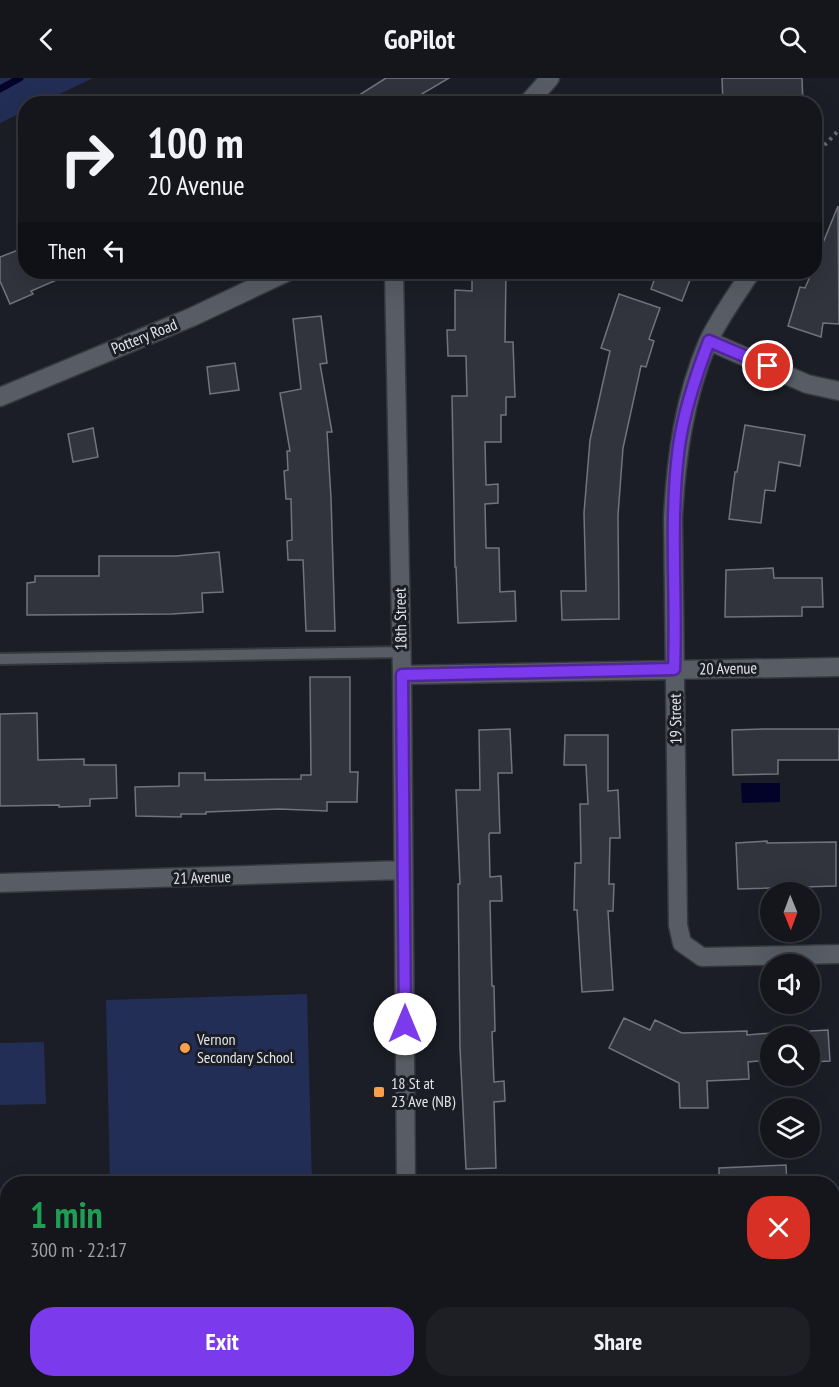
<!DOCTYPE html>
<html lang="en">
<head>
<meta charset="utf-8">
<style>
	:root { --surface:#14161c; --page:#1d1f25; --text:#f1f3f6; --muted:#9d9fa3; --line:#33353b; --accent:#7c3aed }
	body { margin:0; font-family:"PT Sans Narrow",sans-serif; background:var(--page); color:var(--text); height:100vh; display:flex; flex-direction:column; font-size:22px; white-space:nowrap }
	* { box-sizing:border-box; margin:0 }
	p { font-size:20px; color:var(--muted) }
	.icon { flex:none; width:33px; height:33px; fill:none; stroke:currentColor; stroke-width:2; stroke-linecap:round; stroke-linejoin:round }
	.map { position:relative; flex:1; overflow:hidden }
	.sheet { position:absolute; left:0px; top:1098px; width:840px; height:212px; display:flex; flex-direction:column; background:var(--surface); border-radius:24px 24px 0 0; box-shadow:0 6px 24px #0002,0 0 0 2px var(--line) }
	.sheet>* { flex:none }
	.hud { position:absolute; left:18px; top:18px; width:804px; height:183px; border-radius:24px; box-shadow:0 6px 24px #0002,0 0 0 2px var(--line); background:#14161c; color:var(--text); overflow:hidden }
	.needle { width:39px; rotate:179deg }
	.controls { position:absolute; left:760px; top:804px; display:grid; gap:12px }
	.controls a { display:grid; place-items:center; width:60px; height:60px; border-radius:50%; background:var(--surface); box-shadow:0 6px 24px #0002,0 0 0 2px var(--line); font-size:30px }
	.pin { position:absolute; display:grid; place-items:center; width:51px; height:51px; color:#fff; margin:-26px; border:3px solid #fff; border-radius:50%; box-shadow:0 2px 6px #0007 }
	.me { position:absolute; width:66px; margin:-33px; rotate:0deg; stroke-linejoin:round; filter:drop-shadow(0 0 4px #0008) }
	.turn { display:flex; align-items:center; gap:21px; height:126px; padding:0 30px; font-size:27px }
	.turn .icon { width:78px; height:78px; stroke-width:2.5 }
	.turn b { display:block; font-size:42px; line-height:51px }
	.then { display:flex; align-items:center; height:57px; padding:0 30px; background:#0003; gap:12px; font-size:22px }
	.round { display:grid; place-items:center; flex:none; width:63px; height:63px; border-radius:24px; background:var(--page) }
	.headline { display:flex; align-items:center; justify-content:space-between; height:102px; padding:0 30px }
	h1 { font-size:36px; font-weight:800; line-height:45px; color:#1e9e55 }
	.cta { display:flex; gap:12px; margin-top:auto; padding:12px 30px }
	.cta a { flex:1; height:69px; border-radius:24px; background:var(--accent); color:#fff; font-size:24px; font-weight:800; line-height:69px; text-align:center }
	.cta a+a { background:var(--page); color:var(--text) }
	header { display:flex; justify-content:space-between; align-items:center; height:78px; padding:0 30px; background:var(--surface); font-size:27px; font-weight:800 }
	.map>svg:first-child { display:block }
</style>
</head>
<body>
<header><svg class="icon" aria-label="back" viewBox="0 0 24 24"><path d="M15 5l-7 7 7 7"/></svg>GoPilot<svg class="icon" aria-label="search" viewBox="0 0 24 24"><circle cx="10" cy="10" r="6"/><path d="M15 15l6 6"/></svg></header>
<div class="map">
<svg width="839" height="1309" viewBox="0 0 839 1309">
	<rect width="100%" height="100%" fill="#1b1e26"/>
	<!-- green -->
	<path fill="#232e56" d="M0 0H93L41 25 26 26 25 33 0 45Z
		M307 916 312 1105H110L106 922Z
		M44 964 46 1026 0 1027V965Z
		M115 1302H317V1309H115Z"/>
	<!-- water -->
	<path fill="#03032a" d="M741 705H780V724L742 725Z"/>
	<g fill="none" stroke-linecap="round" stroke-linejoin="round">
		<!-- stream -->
		<path stroke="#03032a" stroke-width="7" d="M0 11 20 0"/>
	</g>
	<!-- building -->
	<path fill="#31343d" stroke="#71747e" stroke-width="1.5" d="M386 0H449L405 26H345Z
		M722 0H802L803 26H723Z
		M838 128 839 246 823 245 821 259 788 248 800 209 805 210 812 194H814V187Z
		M26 169V194H75L31 213 33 216 10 226 0 203V179Z
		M472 194H506L505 264H513L515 319H506V337H501V364H485L486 407 498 406V425L485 426 486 470H499L500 514 515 513 516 543 458 545 456 489H455L452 318H467L466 278H448L447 252H455V212L472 213Z
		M657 194H693L682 223 651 211Z
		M619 216 660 230 649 261 654 263 646 289 641 288 623 370 618 437 619 541 562 542 561 513H586L584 435 590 362 610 273 601 270Z
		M321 238 327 285 320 286 332 354H327L331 420 335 553H306L303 482H288L287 463 292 462 291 421H286L284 393 288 392 287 373H290L280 315 301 311 293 241Z
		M235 285 239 312 210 316 207 289Z
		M745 347 805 357 800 388 779 384 775 413 765 412 761 445 729 441 735 394H737Z
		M93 350 98 379 73 384 68 356Z
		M219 474 223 514 202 515 203 534 172 536 27 537V505L35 504V498H99V478H176Z
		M773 490 774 500H822L823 529H802V538L725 539 726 492Z
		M310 599H350V694H358L357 724H327V733L279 731 206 734V736H181V739L136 738 135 709 179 708V695H205V702L301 701V697H311Z
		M37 635 38 682 84 681V687H116L117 720 90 721V728L59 729V727L0 728V636Z
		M510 651 512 695H498L500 755H490L489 757 490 799 501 798 502 823H490L492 908H494L495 953 492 954 494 1004 504 1003 505 1023 494 1024 496 1090 466 1091 460 970 458 806H460L456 712H480L479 652Z
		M764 651H839V682H778V696L733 697 732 652Z
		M565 657H608V713L618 712 620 760H610L609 806H614L613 833H608L613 912 582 914 577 832H574L575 785H581L580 726H588L586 687H564Z
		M767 763V765L836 764V808L738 811 736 765Z
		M624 940 650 952 655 942 682 955 747 953V957L771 955V982L748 984 749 1001 707 1003 708 1030H680L679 1005 609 970Z
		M828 952 830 983 810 984V953Z
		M786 1087 787 1106H719V1090Z"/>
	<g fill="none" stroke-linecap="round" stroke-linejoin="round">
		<!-- service casing -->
		<g stroke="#36383f" stroke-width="14">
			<path id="service" d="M0 581 401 574"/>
		</g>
		<!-- minor casing -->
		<g stroke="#36383f" stroke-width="21">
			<path id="minor" d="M394 194 402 597 406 1106
				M751 194C737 216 719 240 708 264 684 320 676 380 673 440L678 847 682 865 702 879 839 876
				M709 263 807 306 839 313
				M402 597 839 589
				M0 805 403 792
				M832 1195H839
				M409 1302V1309
				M726 1302V1309"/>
		</g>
		<!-- tertiary casing -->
		<g stroke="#36383f" stroke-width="21">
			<path id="tertiary" d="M527 26 550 0
				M0 319 192 239 287 194"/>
		</g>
		<!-- path -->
		<path stroke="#676970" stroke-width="4" stroke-dasharray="3 4.5" stroke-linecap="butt" d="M814 78 839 52"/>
		<!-- service -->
		<use href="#service" stroke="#585c65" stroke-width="10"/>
		<!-- minor -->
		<use href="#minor" stroke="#585c65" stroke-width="18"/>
		<!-- tertiary -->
		<use href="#tertiary" stroke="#585c65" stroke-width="18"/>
	</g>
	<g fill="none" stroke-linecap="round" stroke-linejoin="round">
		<!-- route casing -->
		<g stroke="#51269a" stroke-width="15">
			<path id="route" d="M405 946 402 597 674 591C677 517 669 442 679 368 684 332 696 297 709 263L768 288"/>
		</g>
		<!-- route -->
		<use href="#route" stroke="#7c3aed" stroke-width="10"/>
	</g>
	<!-- markers -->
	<g fill="#f99f4d" stroke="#1b1e26" stroke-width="2">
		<circle cx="185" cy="970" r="6"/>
		<rect x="373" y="1008" width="12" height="12" rx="3"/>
	</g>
	<g text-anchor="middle" stroke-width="6" stroke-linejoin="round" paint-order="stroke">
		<!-- street labels -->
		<g font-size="16" fill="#e2e4e9" stroke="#1b1e26">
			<text transform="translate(144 258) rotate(-22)" y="6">Pottery Road</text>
			<text transform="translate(400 541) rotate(-91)" y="6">18th Street</text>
			<text transform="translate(728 590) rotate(-1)" y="6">20 Avenue</text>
			<text transform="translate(675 641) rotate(-91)" y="6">19 Street</text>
			<text transform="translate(202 799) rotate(-2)" y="6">21 Avenue</text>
		</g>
		<!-- poi labels -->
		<g font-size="16" fill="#e2e4e9" stroke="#1b1e26" text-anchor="start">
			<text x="197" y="967">Vernon<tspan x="197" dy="18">Secondary School</tspan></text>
			<text x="391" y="1011">18 St at<tspan x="391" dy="18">23 Ave (NB)</tspan></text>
		</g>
	</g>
</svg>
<div class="controls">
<a><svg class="needle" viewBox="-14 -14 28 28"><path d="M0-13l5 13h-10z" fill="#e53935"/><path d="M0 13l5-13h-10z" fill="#9d9fa3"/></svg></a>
<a><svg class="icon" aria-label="sound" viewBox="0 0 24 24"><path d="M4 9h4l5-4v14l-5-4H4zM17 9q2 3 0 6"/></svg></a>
<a><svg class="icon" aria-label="search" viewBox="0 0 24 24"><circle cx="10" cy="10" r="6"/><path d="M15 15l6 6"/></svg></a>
<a><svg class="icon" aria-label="layers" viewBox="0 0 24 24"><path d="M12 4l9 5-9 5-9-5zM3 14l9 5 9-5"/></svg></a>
</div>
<div class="pin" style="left:768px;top:288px;background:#d93025"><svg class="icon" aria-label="arrive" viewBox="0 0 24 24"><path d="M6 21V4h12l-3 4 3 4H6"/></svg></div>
<svg class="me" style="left:405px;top:946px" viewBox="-20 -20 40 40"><circle r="19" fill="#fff"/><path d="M0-13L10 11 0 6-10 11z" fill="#7c3aed"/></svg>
<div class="hud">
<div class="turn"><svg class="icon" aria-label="right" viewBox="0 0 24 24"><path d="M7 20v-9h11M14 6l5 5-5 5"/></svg><div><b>100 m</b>20 Avenue</div></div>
<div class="then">Then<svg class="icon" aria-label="left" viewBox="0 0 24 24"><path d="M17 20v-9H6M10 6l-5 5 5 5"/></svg></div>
</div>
<section class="sheet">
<div class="headline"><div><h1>1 min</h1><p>300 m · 22:17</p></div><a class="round" style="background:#d93025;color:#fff"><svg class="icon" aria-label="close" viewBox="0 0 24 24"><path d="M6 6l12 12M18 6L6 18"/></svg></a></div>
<div class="cta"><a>Exit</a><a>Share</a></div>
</section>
</div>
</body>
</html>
